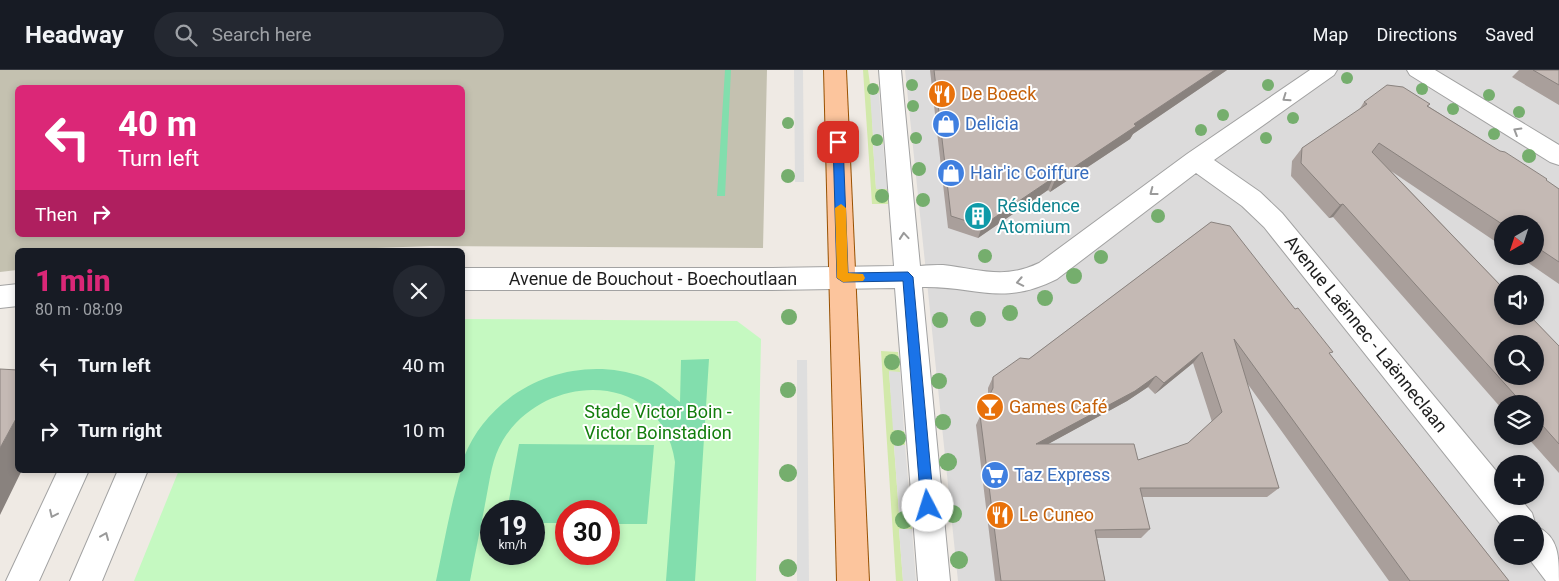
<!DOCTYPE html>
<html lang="en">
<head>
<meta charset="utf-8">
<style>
	:root { --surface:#171b24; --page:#242831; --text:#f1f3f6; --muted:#9ea1a6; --line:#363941; --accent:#db2777 }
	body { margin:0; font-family:Roboto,sans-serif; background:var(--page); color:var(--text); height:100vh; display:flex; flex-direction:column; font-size:19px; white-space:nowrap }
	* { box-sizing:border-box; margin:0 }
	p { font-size:16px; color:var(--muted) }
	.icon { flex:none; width:28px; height:28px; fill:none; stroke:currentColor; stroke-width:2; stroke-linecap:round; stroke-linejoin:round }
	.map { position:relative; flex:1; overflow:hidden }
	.panel { position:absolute; left:15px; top:178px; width:450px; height:225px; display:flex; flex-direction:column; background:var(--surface); border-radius:8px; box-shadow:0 2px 8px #0003 }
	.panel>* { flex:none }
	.banner { position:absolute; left:15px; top:15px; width:450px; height:152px; border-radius:8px; box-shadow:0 2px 8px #0003; background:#db2777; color:#fff; overflow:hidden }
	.needle { width:32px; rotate:219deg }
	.tools { position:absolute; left:1494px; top:145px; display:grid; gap:10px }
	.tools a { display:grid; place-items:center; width:50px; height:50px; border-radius:50%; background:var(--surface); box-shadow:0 2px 8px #0003; font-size:25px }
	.speed { position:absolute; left:480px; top:430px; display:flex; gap:10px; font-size:25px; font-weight:700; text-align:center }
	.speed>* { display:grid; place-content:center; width:65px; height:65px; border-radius:50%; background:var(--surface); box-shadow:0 2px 8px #0003; line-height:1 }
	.speed small { font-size:12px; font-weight:400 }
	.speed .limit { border:8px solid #d22; background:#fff; color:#111 }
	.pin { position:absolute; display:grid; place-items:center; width:42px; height:42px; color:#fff; margin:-21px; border-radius:10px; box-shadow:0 2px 8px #0006 }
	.me { position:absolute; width:55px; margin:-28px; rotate:355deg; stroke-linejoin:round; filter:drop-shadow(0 0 4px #0008) }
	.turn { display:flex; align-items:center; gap:18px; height:105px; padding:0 20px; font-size:22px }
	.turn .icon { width:65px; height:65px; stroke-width:2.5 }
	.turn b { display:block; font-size:35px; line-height:42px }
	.then { display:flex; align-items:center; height:48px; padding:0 20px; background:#0003; gap:10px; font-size:19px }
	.round { display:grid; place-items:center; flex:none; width:52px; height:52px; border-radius:26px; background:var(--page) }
	.overview { display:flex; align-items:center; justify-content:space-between; height:85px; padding:0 20px }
	h1 { font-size:30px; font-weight:800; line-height:38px; color:var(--accent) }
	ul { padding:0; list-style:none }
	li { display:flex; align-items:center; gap:15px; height:65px; padding:0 20px }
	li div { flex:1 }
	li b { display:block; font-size:19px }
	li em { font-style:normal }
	header { display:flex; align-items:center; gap:30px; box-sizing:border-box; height:70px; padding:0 25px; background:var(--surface); border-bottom:1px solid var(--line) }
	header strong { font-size:24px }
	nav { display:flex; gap:28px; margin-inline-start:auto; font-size:18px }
	.search { width:350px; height:45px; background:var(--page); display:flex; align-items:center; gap:12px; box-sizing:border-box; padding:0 18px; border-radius:28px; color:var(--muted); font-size:19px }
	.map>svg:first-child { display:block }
</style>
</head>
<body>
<header>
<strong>Headway</strong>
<div class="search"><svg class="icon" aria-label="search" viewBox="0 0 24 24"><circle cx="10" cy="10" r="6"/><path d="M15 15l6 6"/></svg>Search here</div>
<nav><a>Map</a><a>Directions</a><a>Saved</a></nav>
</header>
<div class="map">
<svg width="1559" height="511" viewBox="0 0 1559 511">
	<rect width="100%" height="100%" fill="#efeae4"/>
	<!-- residential -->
	<path fill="#dcdbdb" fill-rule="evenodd" d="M905 0H1559V511H958ZM1502 154H1535V186H1502ZM1502 214H1535V246H1502ZM1502 274H1535V306H1502ZM1502 334H1535V366H1502ZM1502 394H1535V426H1502ZM1502 454H1535V486H1502Z"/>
	<!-- construction -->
	<path fill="#c4c1b0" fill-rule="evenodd" d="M0 0H767L763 178 430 176 322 180H18L17 200 0 202ZM18 18H462V165H18Z"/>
	<!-- grass -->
	<path fill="#d2e9aa" d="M863 0H868L870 14H878L879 23H871L873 66H882L883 74 873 75 876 118 887 119 888 134H872Z
		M881 281 898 282 900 302H889L894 360 904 361 905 375 894 376 899 443H911L912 459H899L903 511H896Z"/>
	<!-- park -->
	<path fill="#c5f9c1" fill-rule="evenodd" d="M463 249 737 251 761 269 756 511H134L179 400H462ZM491 441H534V484H491ZM566 441H609V484H566Z"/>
	<!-- pitch -->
	<path fill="#82dead" d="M725 0H731L725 126H717Z
		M709 289 695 511H666L675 392C662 300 546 300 503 370 492 388 490 409 486 429 481 456 475 484 470 511H436C444 474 451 432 462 398 464 395 463 391 464 387 491 318 573 282 643 307 657 312 668 323 680 332L681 290Z
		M519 374 654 375 647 454H609V441H566V453H534V441H507Z"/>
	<!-- parking -->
	<path fill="#dedede" d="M794 0H803L804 112H795Z
		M870 23H879L882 66H873Z
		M883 74 887 119H876L873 75Z
		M797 290H807L809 511H797Z
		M889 301 900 302 904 361 893 360Z
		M894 375H905L911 443 899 444Z
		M899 459H912L916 511H903Z"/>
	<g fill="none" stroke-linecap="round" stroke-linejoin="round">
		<!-- minor casing -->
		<g stroke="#a2a2a2" stroke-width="2">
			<path id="minor" d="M879 0H901L920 196C928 195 936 195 943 195 979 199 1004 210 1039 193L1187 84 1310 0H1337L1334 5 1214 90 1260 122 1282 143 1502 408V426H1518L1532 443 1536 456C1559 467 1559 486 1559 511H1546L1527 486H1535V454H1502V456L1264 157 1242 136 1196 103 1057 209C1001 237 978 216 922 217L950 511H918L895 218 772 220H462V198H772L894 196Z
				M1407 0H1435L1559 75V95L1550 92 1410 5Z
				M18 214V236L0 238V216Z
				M58 400H89L39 511H6Z
				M118 400H148L102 511H70Z"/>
		</g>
		<!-- major casing -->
		<g stroke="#985000" stroke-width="2">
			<path id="major" d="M824 0H846L869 511H837Z"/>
		</g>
		<!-- minor -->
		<use href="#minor" fill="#fff" fill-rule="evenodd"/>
		<!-- major -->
		<use href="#major" fill="#fcc59d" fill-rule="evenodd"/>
	</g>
	<!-- trees -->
	<g fill="#75ae6d">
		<circle cx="1347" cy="8" r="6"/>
		<circle cx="912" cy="15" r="6"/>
		<circle cx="1268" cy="15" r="6"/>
		<circle cx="873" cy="19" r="6"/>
		<circle cx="1422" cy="19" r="6"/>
		<circle cx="1489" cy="25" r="6"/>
		<circle cx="913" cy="36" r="6"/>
		<circle cx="1453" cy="39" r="6"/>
		<circle cx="1519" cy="42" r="6"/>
		<circle cx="1223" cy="45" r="6"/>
		<circle cx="1293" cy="48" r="6"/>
		<circle cx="788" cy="53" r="6"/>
		<circle cx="1201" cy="60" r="6"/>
		<circle cx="1494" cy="64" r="6"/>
		<circle cx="916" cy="68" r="6"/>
		<circle cx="1266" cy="68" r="6"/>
		<circle cx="877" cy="70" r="6"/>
		<circle cx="1529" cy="86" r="7"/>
		<circle cx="919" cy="99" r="7"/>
		<circle cx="788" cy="106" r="7"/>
		<circle cx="882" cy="126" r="7"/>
		<circle cx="923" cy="130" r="7"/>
		<circle cx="1158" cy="146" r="7"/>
		<circle cx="985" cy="186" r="7"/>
		<circle cx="1101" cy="187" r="7"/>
		<circle cx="1074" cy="206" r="8"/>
		<circle cx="1045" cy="228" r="8"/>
		<circle cx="1010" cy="243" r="8"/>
		<circle cx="789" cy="247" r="8"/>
		<circle cx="978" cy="249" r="8"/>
		<circle cx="940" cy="250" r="8"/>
		<circle cx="892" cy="292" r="8"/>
		<circle cx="939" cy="311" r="8"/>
		<circle cx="788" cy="320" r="8"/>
		<circle cx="943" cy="352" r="8"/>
		<circle cx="898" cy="368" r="8"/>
		<circle cx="948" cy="392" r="9"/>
		<circle cx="788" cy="403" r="9"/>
		<circle cx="953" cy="444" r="9"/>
		<circle cx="904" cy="450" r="9"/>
		<circle cx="959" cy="490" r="9"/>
		<circle cx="788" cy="498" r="9"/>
	</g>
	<!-- wall -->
	<path fill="#a99f9b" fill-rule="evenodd" d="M930 0H1227L1133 64 1130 69 1050 122 1048 120 978 168 948 158Z
		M1519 0H1559V35L1512 7Z
		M1364 32 1430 34 1428 36 1559 119V214L1518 186H1535V154H1502V176L1391 101 1559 276V403L1526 366H1535V334H1502V339L1333 147 1329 148 1291 106 1292 91 1302 78 1359 40Z
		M1211 152 1330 284 1509 511H1389L1247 313 1279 418 1267 427H1142L1150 459 1141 468H1097L1105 511H995L976 355 988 329V318L993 307 1029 289ZM1193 293 1212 352 1188 373 1138 390 1048 374 1127 331 1148 317 1155 324Z"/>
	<!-- shaded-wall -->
	<path fill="#89827e" d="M1215 0H1227L1133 64 1130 69 1050 122 1055 110 1134 54Z
		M1053 108 1048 120 978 168 982 156Z
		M1343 134 1333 147 1329 148 1340 135Z
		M1202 282 1193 293 1155 324 1164 313Z
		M1156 306 1148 317 1127 331 1030 384 1036 374Z
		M18 345V400H22L0 445V378Z"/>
	<!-- building -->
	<path fill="#c4b9b4" stroke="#89827e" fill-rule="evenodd" d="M934 0H1215L1134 54 1136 56 1055 110 1053 108 982 156 951 146Z
		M1533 0H1559V15Z
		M1387 15 1403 17 1430 34 1427 36 1500 81 1505 82 1547 109 1546 110 1559 119V192L1535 176V154H1502L1379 73 1372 82 1502 217V246H1530L1559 276V374L1535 347V334H1523L1343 134 1340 135 1301 93 1302 78 1367 34 1364 32ZM1502 274H1535V306H1502Z
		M1211 152 1230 156 1295 239 1298 238 1333 282 1329 283 1509 511H1410L1234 269 1279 418H1140L1150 459 1095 460 1105 511H1001L980 345 993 318V307L1020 288 1029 289ZM1202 282 1222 342 1188 373 1138 390 1134 374H1036L1135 321 1156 306 1164 313Z
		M0 299 18 300V345L0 378Z"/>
	<!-- one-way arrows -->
	<defs><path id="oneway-chevron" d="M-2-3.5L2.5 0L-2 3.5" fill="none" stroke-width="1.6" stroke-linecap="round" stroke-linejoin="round" transform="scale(1.25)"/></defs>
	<g stroke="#9a9a9a">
		<use href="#oneway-chevron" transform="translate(1286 28) rotate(145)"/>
		<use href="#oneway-chevron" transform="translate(1517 61) rotate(-149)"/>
		<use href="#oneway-chevron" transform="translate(1153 122) rotate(143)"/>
		<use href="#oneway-chevron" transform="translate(904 166) rotate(-95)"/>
		<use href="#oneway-chevron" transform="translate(1020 212) rotate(169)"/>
		<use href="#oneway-chevron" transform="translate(53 444) rotate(115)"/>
		<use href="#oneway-chevron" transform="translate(105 466) rotate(-67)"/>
	</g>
	<!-- route -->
	<path fill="#1a73e8" stroke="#114b97" d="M838 69 843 72 848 203 908 202 913 207 934 436 932 440 928 442 923 440 921 436 903 211 843 212 837 208 833 72Z"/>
	<!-- slow -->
	<path fill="#f59e0b" d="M841 134 846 138 848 203 863 204 865 208 863 211 843 212 837 208 835 138Z"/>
	<!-- icons -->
	<defs>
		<g id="restaurant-disc" transform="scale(1.4375)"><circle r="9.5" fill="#e8710a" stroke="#fff"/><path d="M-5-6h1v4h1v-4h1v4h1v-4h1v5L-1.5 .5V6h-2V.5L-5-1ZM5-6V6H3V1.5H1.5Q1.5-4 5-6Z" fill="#fff"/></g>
		<g id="shop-disc" transform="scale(1.4375)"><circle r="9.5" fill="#3f7fe0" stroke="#fff"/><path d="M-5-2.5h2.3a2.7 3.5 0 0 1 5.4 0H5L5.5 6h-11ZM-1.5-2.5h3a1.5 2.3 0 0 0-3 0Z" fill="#fff"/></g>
		<g id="building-disc" transform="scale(1.4375)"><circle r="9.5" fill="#0f9aa8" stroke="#fff"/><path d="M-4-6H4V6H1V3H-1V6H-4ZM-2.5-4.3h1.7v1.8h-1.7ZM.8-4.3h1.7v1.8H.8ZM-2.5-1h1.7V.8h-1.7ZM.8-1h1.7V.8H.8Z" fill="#fff"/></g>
		<g id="bar-disc" transform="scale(1.4375)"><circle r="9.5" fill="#e8710a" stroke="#fff"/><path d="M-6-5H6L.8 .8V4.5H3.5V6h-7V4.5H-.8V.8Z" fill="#fff"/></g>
		<g id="supermarket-disc" transform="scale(1.4375)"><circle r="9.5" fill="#3f7fe0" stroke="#fff"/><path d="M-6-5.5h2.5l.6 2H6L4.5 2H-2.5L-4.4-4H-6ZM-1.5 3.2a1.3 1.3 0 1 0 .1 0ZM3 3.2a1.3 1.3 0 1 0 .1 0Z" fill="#fff"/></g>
	</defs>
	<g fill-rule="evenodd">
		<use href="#restaurant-disc" x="942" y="24"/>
		<use href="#shop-disc" x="946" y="54"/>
		<use href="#shop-disc" x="951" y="103"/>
		<use href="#building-disc" x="978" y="146"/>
		<use href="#bar-disc" x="990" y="337"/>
		<use href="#supermarket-disc" x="995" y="405"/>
		<use href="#restaurant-disc" x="1000" y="445"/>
	</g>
	<g text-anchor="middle" stroke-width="4" stroke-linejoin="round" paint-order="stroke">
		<!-- food labels -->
		<g font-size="18" fill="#c56008" stroke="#fff" text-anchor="start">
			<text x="961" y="30">De Boeck</text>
			<text x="1009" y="343">Games Café</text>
			<text x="1019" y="451">Le Cuneo</text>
		</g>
		<!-- shop labels -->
		<g font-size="18" fill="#366cbe" stroke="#fff" text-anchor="start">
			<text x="965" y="60">Delicia</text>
			<text x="970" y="109">Hair'ic Coiffure</text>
			<text x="1014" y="411">Taz Express</text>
		</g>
		<!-- culture labels -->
		<g font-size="18" fill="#0d838f" stroke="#fff" text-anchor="start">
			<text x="997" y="142">Résidence<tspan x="997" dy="21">Atomium</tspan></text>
		</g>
		<!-- street labels -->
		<g font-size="18" fill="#1e1e1e" stroke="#fff">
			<text x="653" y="215">Avenue de Bouchout - Boechoutlaan</text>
			<text transform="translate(1366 264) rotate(51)" y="6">Avenue Laënnec - Laënneclaan</text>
		</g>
		<!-- park labels -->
		<g font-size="18" fill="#127d0c" stroke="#fff">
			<text x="658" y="348">Stade Victor Boin -<tspan x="658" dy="21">Victor Boinstadion</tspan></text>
		</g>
	</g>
</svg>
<div class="tools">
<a><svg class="needle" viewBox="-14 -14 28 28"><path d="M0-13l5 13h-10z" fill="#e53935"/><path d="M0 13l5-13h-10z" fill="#9ea1a6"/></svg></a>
<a><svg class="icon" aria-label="sound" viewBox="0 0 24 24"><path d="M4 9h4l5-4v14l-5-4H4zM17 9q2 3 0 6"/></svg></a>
<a><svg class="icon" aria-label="search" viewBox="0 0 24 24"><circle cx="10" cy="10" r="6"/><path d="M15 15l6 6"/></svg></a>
<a><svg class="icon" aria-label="layers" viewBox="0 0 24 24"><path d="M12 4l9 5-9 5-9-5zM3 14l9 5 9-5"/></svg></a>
<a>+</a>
<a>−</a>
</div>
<div class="speed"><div>19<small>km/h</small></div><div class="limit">30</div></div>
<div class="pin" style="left:838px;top:72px;background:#d93025"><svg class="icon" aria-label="arrive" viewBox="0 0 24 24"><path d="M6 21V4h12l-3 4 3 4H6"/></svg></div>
<svg class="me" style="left:928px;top:436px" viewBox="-20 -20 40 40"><circle r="19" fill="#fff"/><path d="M0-13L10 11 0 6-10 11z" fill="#1a73e8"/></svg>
<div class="banner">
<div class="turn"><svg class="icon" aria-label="left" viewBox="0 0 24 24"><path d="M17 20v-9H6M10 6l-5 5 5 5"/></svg><div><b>40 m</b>Turn left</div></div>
<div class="then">Then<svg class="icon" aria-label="right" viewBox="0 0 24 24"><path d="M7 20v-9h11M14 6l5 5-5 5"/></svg></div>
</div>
<section class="panel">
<div class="overview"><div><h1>1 min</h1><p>80 m · 08:09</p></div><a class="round"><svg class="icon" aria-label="close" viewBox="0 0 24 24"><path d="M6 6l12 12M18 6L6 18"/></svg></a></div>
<ul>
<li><svg class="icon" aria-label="left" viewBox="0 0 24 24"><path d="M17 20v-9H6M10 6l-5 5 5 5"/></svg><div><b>Turn left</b></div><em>40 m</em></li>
<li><svg class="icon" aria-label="right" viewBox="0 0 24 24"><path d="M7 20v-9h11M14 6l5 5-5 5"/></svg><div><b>Turn right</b></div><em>10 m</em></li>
</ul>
</section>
</div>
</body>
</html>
